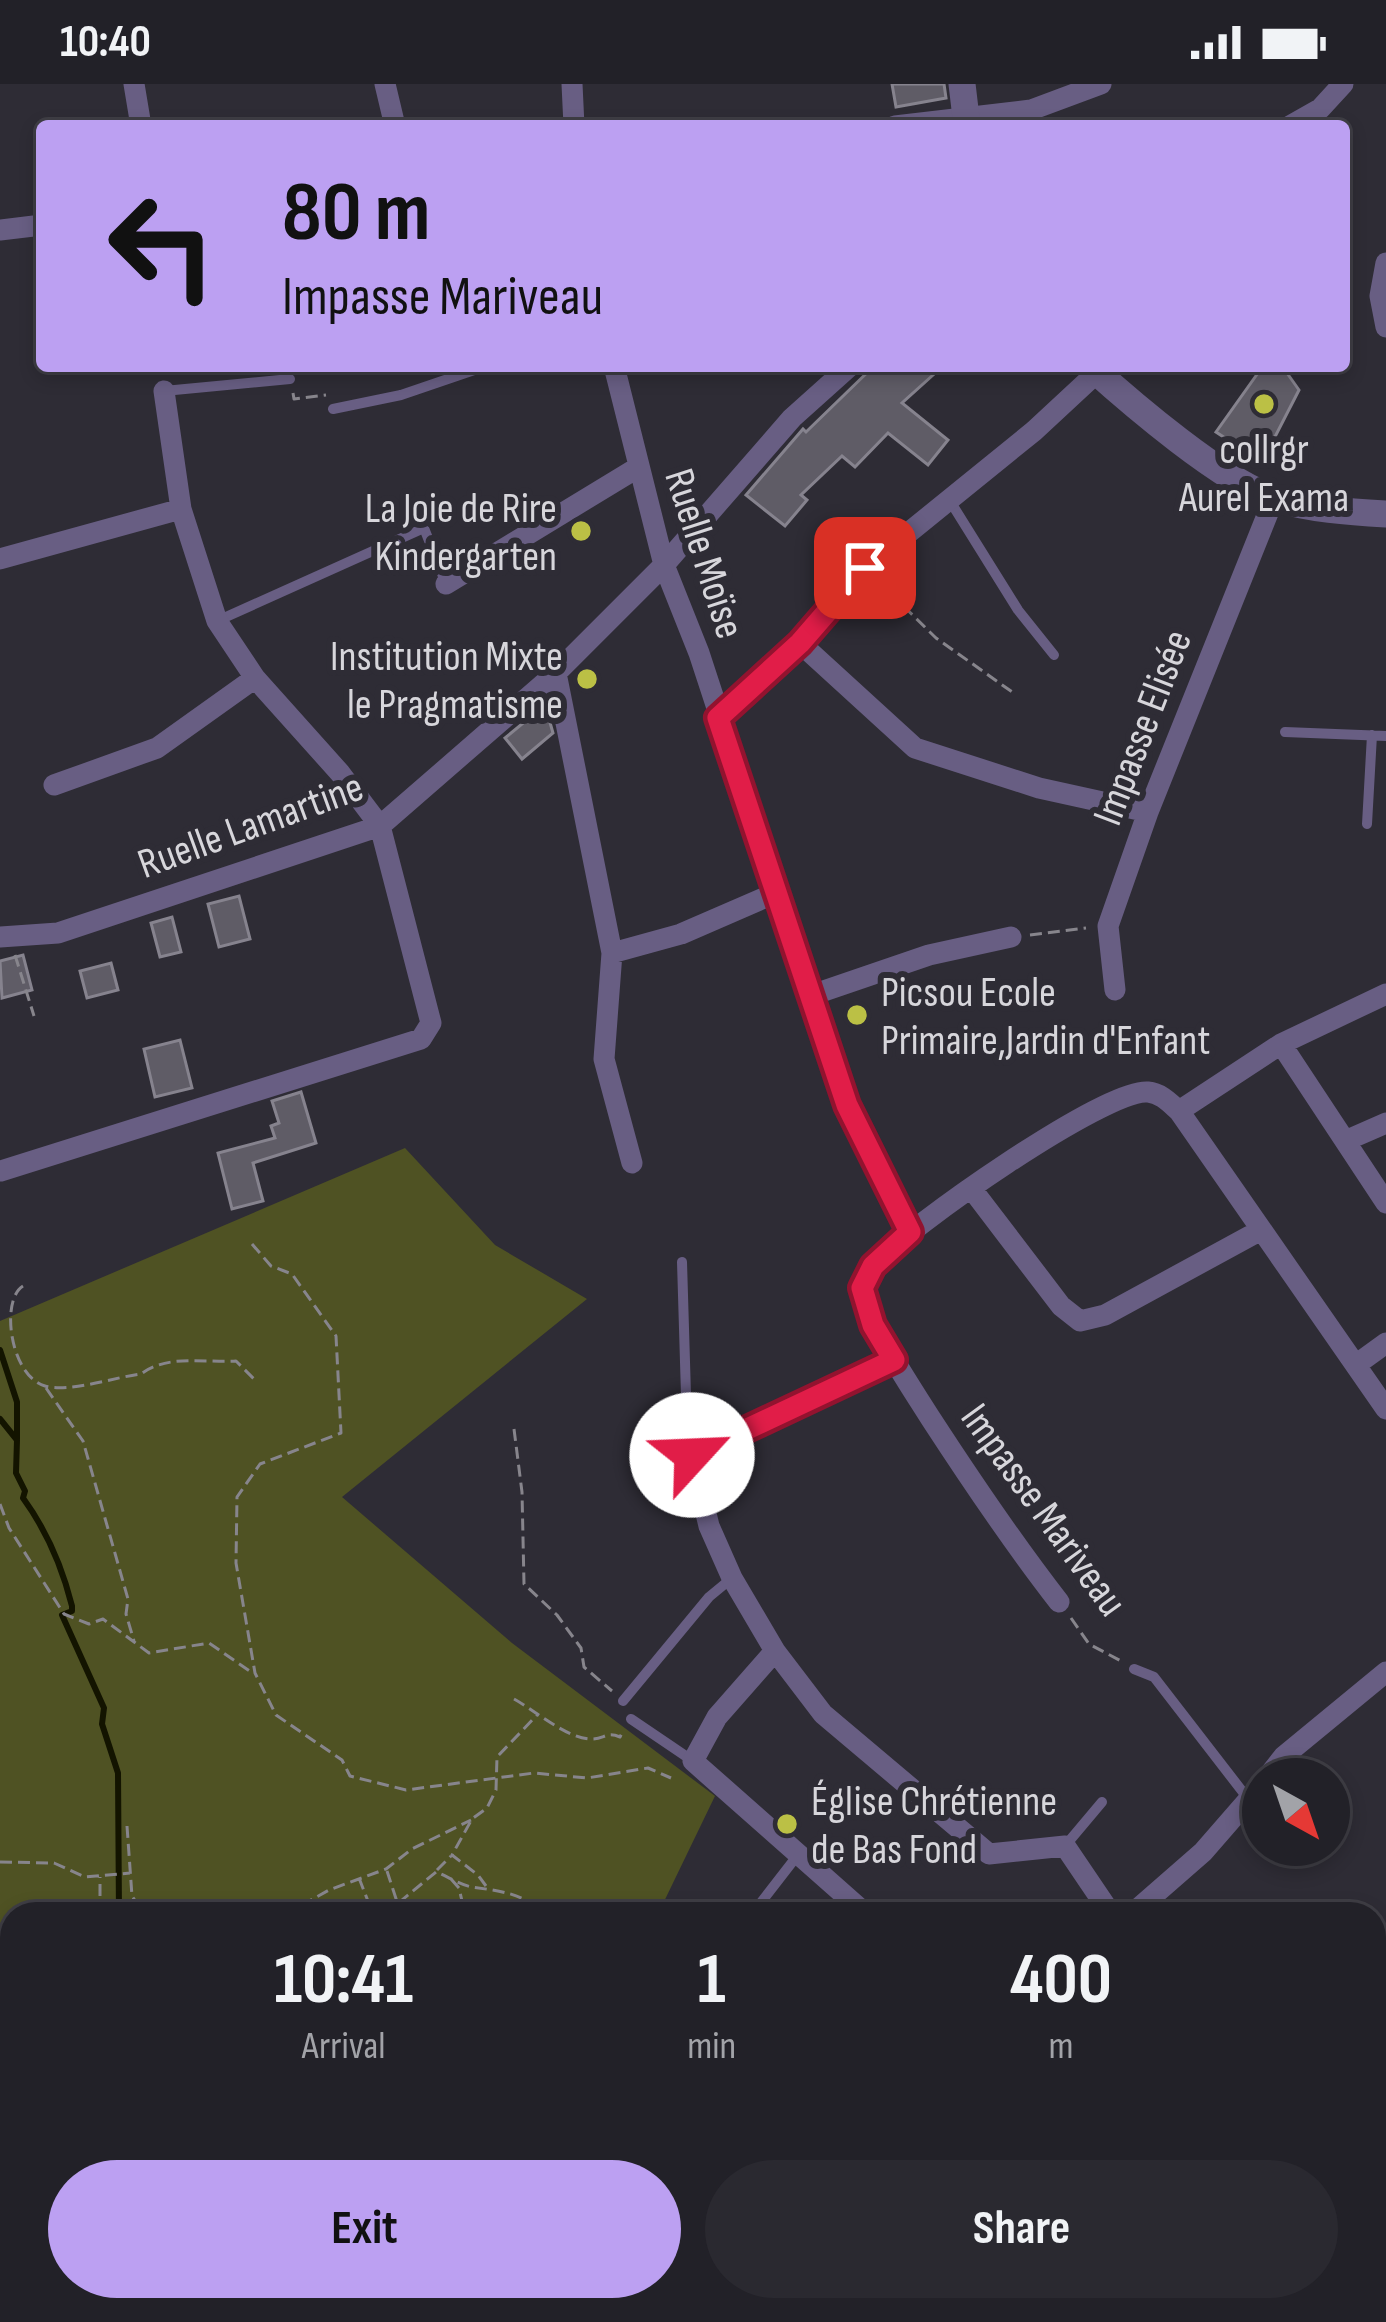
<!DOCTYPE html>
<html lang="en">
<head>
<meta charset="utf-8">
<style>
	:root { --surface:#222128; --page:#2a2930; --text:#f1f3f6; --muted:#a2a3a8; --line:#3f3e45; --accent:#bca0f2 }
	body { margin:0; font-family:"Sofia Sans Condensed",sans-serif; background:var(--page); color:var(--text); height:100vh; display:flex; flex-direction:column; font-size:45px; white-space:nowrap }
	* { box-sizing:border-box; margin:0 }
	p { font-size:39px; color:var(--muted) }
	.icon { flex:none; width:66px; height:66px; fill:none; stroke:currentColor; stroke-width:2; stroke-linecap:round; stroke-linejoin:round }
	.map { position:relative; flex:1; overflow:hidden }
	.details { position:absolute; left:0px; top:1818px; width:1386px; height:420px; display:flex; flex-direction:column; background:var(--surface); border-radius:36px 36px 0 0; box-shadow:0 6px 18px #0003,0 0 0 3px var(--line) }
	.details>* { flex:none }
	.banner { position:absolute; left:36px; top:36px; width:1314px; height:252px; border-radius:12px; box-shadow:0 6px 18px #0003,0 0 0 3px var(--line); background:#bca0f2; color:#111; overflow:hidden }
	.needle { width:78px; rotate:140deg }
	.controls { position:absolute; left:1242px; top:1674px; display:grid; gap:24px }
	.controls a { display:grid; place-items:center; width:108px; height:108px; border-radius:50%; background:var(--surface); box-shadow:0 6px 18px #0003,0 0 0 3px var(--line); font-size:60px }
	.pin { position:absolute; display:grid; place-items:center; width:102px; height:102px; color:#fff; margin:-51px; border-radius:24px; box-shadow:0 6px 18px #0006 }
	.me { position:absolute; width:132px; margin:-66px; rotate:65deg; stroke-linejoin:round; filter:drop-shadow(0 0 9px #0008) }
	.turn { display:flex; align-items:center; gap:42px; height:252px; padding:0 48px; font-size:54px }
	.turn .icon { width:156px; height:156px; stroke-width:2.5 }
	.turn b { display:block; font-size:84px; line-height:102px }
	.eta { display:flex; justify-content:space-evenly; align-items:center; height:204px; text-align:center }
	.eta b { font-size:72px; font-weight:700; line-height:84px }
	.primary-button { display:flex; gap:24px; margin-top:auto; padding:24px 48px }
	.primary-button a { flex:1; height:138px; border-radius:72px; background:var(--accent); color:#111; font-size:48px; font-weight:700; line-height:138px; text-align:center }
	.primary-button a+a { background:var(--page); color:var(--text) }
	.status { display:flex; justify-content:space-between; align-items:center; height:84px; padding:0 60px; background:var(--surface); direction:ltr }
	.status svg { height:33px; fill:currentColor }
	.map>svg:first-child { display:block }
</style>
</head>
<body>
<div class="status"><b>10:40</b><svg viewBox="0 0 49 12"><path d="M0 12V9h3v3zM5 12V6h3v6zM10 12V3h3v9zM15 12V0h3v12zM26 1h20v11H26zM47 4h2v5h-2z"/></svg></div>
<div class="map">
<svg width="1386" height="2238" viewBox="0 0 1386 2238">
	<rect width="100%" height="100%" fill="#2e2c35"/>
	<!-- green -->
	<path fill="#4f5223" d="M405 1064 495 1161 587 1215 342 1413 512 1559 715 1712 658 1830H12V2136L0 2134V1237Z
		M151 2226H339L352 2238H163Z"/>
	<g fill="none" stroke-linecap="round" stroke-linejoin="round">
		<!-- stream -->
		<path stroke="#131400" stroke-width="6" d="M0 1266 17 1318V1355
			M0 1335 17 1356 16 1389 25 1407 23 1414C47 1447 62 1482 72 1522V1527L62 1531 104 1624 102 1640 118 1689 119 1830
			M0 1893 12 1906
			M1374 2013 1386 2003
			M1121 2238 1124 2226"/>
	</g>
	<!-- building -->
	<path fill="#5f5c66" stroke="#86838e" stroke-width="3" d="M892 0H944L946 14 896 23Z
		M874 282H924L933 291 902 319 948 356 928 381 888 349 855 383 842 372 801 411 807 416 785 442 746 411 803 345 806 348Z
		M1263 282H1282L1299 306 1262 378 1216 348Z
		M545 621 553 649 522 675 505 654Z
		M239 812 250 855 219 863 208 820Z
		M172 833 181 868 160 873 151 839Z
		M23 871 32 906 2 914 0 877Z
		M111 879 118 906 87 914 80 887Z
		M180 956 192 1004 155 1013 144 965Z
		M301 1008 316 1059 253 1079 263 1117 232 1125 218 1069 275 1054 271 1042 279 1039 272 1017Z"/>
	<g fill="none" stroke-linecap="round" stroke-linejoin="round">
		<!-- path -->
		<path stroke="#87858c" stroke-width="3" stroke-dasharray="12 6" stroke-linecap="butt" d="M293 309 294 315 326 311
			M878 497 936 554 1015 610
			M1030 851 1086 844
			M15 871 34 932
			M252 1160 271 1182 292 1190 336 1252 341 1349 260 1380 237 1413 236 1479 255 1589 276 1631 342 1676 350 1692 406 1706 534 1689 587 1694 648 1684 671 1694
			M23 1202C0 1216 10 1292 45 1302 69 1309 115 1293 141 1290 168 1270 203 1279 236 1277L254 1295
			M46 1304 83 1357 128 1515 126 1530 134 1557
			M514 1345 522 1408 524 1500 557 1531 581 1564 584 1583 612 1607
			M0 1420 9 1444 64 1530 89 1540 103 1535 149 1569 209 1559 251 1588
			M1071 1534 1089 1560 1121 1577
			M514 1615C536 1627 567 1655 592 1655 605 1655 606 1647 620 1653L622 1649
			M127 1742 132 1812 144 1830
			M0 1778 54 1779 85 1793 130 1789
			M437 1786 451 1772
			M387 1787 401 1830
			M359 1794 373 1830
			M451 1795 459 1804 465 1830
			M486 1802 478 1791 452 1771 472 1735 487 1724 496 1706 497 1673 538 1630
			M100 1830V1793
			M286 1830 329 1806 386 1785 412 1765 471 1736
			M385 1830 436 1788C447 1792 460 1801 472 1803 499 1807 525 1809 543 1830"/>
		<!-- service -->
		<path stroke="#685e83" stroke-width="10" d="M164 307 290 295
			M333 325 401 311 486 282
			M950 417 1018 526 1054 571
			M217 537 424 444 446 500
			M1285 648 1386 652
			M1367 740 1372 651
			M682 1178 687 1344 692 1371
			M1134 1585 1154 1593 1249 1716
			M623 1617 709 1513 732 1494
			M631 1635 693 1677
			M1065 1762 1102 1718
			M752 1830 797 1772
			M0 1943H12
			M313 2226 323 2238"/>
		<!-- minor -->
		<path stroke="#685e83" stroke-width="21" d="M134 0 141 42
			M385 0 395 42
			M572 0 574 42
			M895 42 1031 26 1101 0
			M1290 42 1320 25 1343 0
			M0 146 42 141
			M1386 179 1380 212 1386 243
			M614 282 664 481 699 569 847 1021 910 1148
			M0 475 181 425
			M446 500 637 384
			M800 559 915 664 1039 704 1148 728
			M556 589 612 869 604 975 632 1079
			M718 634 800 559 865 484 1034 347 1104 282
			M54 701 157 664 255 594
			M0 853 58 849 380 742 556 589 664 481 792 334 850 282
			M612 869 681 850 778 808
			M1115 906 1108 842 1148 728 1274 414
			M812 911 929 871 1011 853
			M1281 960 1386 1119
			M1179 1027 1281 960 1386 910
			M1345 1057 1386 1039
			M1 1087 421 955 431 939 380 742 340 689 255 594 217 537 181 425 164 307
			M971 1104 1061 1222 1080 1237 1105 1231 1261 1146
			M894 1276 692 1371 709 1442 732 1494 775 1567 823 1630 989 1770 1065 1762 1111 1830
			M1357 1280 1386 1259
			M1059 1518C1013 1459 972 1398 931 1335 904 1292 876 1253 862 1204 866 1196 870 1187 875 1180 906 1144 1106 1004 1148 1008 1161 1009 1170 1019 1179 1027L1386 1325
			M775 1567 717 1633 693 1677 866 1830
			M1266 1695 1284 1672 1386 1588
			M1132 1830 1203 1768 1263 1699
			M516 2226 518 2238
			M733 2226 737 2238
			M943 2238 945 2226"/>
		<!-- tertiary -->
		<path stroke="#685e83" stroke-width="27" d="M962 0 967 42
			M1090 282C1131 319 1224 399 1274 414 1309 425 1349 428 1386 430"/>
	</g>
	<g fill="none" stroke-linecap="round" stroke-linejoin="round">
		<!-- route casing -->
		<g stroke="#92132f" stroke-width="30">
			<path id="route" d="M692 1371 894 1276 873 1241 862 1204 873 1182 910 1148 847 1021 718 634 800 559 865 484"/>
		</g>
		<!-- route -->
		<use href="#route" stroke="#e11d48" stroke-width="21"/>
	</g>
	<!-- markers -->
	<g fill="#bbc045" stroke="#2e2c35" stroke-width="4.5">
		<circle cx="1264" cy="320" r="12"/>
		<circle cx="581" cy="447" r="12"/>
		<circle cx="587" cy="595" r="12"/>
		<circle cx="857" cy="931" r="12"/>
		<circle cx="787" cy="1740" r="12"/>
	</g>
	<g text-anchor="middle" stroke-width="12" stroke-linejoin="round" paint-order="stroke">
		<!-- poi labels -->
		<g font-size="42" fill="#d7d6db" stroke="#2e2c35" text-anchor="end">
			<text x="1264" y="379" text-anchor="middle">collrgr<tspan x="1264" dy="48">Aurel Exama</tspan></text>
			<text x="557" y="438">La Joie de Rire<tspan x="557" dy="48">Kindergarten</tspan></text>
			<text x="563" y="586">Institution Mixte<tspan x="563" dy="48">le Pragmatisme</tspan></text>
			<text x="881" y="922" text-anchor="start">Picsou Ecole<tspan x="881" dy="48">Primaire,Jardin d'Enfant</tspan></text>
			<text x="811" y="1731" text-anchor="start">Église Chrétienne<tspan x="811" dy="48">de Bas Fond</tspan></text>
		</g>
		<!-- street labels -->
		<g font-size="42" fill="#d7d6db" stroke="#2e2c35">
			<text transform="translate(706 469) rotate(72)" y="15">Ruelle Moïse</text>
			<text transform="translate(1141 643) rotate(-69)" y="15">Impasse Elisée</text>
			<text transform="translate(250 740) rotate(-20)" y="15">Ruelle Lamartine</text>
			<text transform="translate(1045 1425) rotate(54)" y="15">Impasse Mariveau</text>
		</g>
	</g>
</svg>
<div class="controls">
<a><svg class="needle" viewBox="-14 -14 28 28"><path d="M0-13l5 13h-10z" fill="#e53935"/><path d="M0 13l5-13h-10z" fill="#a2a3a8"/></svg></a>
</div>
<div class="pin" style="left:865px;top:484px;background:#d93025"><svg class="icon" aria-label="arrive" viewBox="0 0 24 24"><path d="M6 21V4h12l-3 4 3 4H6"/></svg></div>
<svg class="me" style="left:692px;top:1371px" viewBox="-20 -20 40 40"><circle r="19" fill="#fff"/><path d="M0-13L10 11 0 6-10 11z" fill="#e11d48"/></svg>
<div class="banner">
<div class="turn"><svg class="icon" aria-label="left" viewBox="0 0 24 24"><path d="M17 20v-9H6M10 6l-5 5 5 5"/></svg><div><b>80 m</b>Impasse Mariveau</div></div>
</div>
<section class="details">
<div class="eta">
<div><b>10:41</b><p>Arrival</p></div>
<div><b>1</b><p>min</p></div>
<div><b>400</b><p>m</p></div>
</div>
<div class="primary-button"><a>Exit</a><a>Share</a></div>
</section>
</div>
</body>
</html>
